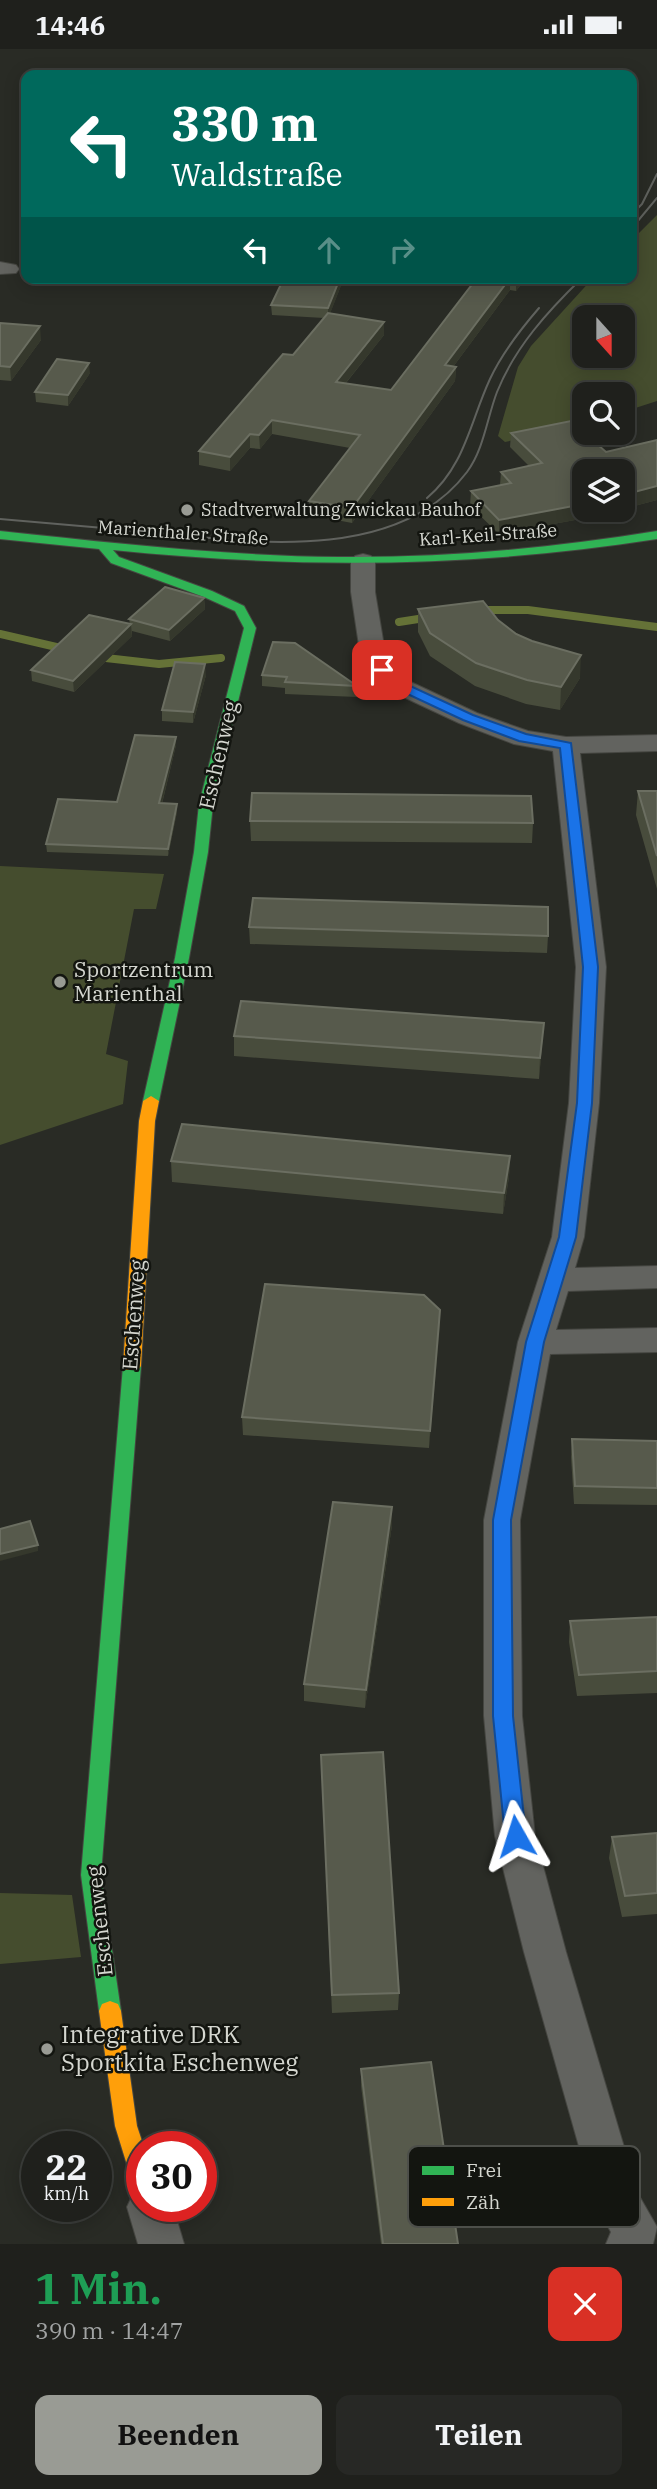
<!DOCTYPE html>
<html lang="de">
<head>
<meta charset="utf-8">
<style>
	:root { --surface:#1f201c; --page:#272825; --text:#f1f3f6; --muted:#a1a3a3; --line:#3c3e3b; --accent:#999b94 }
	body { margin:0; font-family:"IBM Plex Serif",serif; background:var(--page); color:var(--text); height:100vh; display:flex; flex-direction:column; font-size:26px; white-space:nowrap }
	* { box-sizing:border-box; margin:0 }
	p { font-size:23px; color:var(--muted) }
	.icon { flex:none; width:38px; height:38px; fill:none; stroke:currentColor; stroke-width:2; stroke-linecap:round; stroke-linejoin:round }
	.map { position:relative; height:2195px; overflow:hidden }
	.panel { display:flex; flex-direction:column; background:var(--surface); flex:1 }
	.panel>* { flex:none }
	.guide { position:absolute; left:21px; top:21px; width:616px; height:214px; border-radius:14px; box-shadow:0 4px 18px #0003,0 0 0 2px var(--line); background:#00695c; color:#fff; overflow:hidden }
	.needle { width:46px; rotate:159deg }
	.buttons { position:absolute; left:572px; top:256px; display:grid; gap:14px }
	.buttons a { display:grid; place-items:center; width:63px; height:63px; border-radius:14px; background:var(--surface); box-shadow:0 4px 18px #0003,0 0 0 2px var(--line); font-size:35px }
	.speed { position:absolute; left:21px; top:2082px; display:flex; gap:14px; font-size:35px; font-weight:700; text-align:center }
	.speed>* { display:grid; place-content:center; width:91px; height:91px; border-radius:50%; background:var(--surface); box-shadow:0 4px 18px #0003,0 0 0 2px var(--line); line-height:1 }
	.speed small { font-size:18px; font-weight:400 }
	.speed .limit { border:10px solid #d22; background:#fff; color:#111 }
	.pin { position:absolute; display:grid; place-items:center; width:60px; height:60px; color:#fff; margin:-30px; border-radius:14px; box-shadow:0 4px 10px #0006 }
	.me { position:absolute; width:77px; margin:-38px; rotate:354deg; stroke-linejoin:round; filter:drop-shadow(0 0 5px #0008) }
	.turn { display:flex; align-items:center; gap:24px; height:147px; padding:0 35px; font-size:32px }
	.turn .icon { width:91px; height:91px; stroke-width:2.5 }
	.turn b { display:block; font-size:49px; line-height:60px }
	.lanes { display:flex; align-items:center; height:66px; padding:0 35px; background:#0003; justify-content:center; gap:35px; direction:ltr }
	.lanes .off { opacity:.35 }
	.round { display:grid; place-items:center; flex:none; width:74px; height:74px; border-radius:14px; background:var(--page) }
	.head { display:flex; align-items:center; justify-content:space-between; height:119px; padding:0 35px }
	h1 { font-size:42px; font-weight:800; line-height:52px; color:#1e9e55 }
	.primary-button { display:flex; gap:14px; margin-top:auto; padding:14px 35px }
	.primary-button a { flex:1; height:80px; border-radius:14px; background:var(--accent); color:#111; font-size:28px; font-weight:800; line-height:80px; text-align:center }
	.primary-button a+a { background:var(--page); color:var(--text) }
	.status { display:flex; justify-content:space-between; align-items:center; height:49px; padding:0 35px; background:var(--surface); direction:ltr }
	.status svg { height:19px; fill:currentColor }
	.map>svg:first-child { display:block }
</style>
</head>
<body>
<div class="status"><b>14:46</b><svg viewBox="0 0 49 12"><path d="M0 12V9h3v3zM5 12V6h3v6zM10 12V3h3v9zM15 12V0h3v12zM26 1h20v11H26zM47 4h2v5h-2z"/></svg></div>
<div class="map">
<svg width="657" height="2195" viewBox="0 0 657 2195">
	<rect width="100%" height="100%" fill="#292b25"/>
	<!-- green -->
	<path fill="#454d2e" fill-rule="evenodd" d="M657 166V352L623 363V345H584V376L505 393 498 387 518 318 531 297 593 229H632V191ZM584 268H623V306H584Z
		M0 817 164 825 156 860H134L106 1005 128 1012 123 1055 0 1096Z
		M0 1844 72 1846 81 1908 0 1915Z"/>
	<g fill="none" stroke-linecap="round" stroke-linejoin="round">
		<!-- stream -->
		<path stroke="#657237" stroke-width="8" d="M477 561H528L657 578
			M399 573 431 568
			M0 585 65 600
			M97 608 159 615 221 609"/>
		<!-- street casing -->
		<g stroke="#454641" stroke-width="2">
			<path id="street" d="M0 213 16 216 19 220 16 224 0 225Z
				M363 505 371 507 375 512V543L386 609 400 628 477 664 528 682 566 688 657 686V702L580 704 606 918 599 1054 584 1188 575 1219 657 1217V1239L568 1242 556 1281 657 1279V1303L550 1305 520 1471 522 1667 535 1787 566 1903 638 2145 657 2178 653 2195H606L611 2183 595 2154 524 1903 495 1787 484 1667V1471L518 1293 552 1188 569 1054 576 918 553 702 514 695 459 674 382 638 361 610 351 543V512L355 507Z
				M142 2140V2158H173L184 2195H138L127 2158 134 2143Z"/>
		</g>
		<!-- fast casing -->
		<g stroke="#454641" stroke-width="2">
			<path id="fast" d="M0 482C113 494 226 507 339 508 446 509 552 499 657 482V490C471 519 300 520 113 501L119 508 212 542 244 557 256 579 213 755 208 803 189 909 159 1052 151 1057 143 1052 175 909 194 803 199 755 244 579 235 562 204 548 111 514 99 500 0 490Z
				M132 1311 138 1313 141 1317 101 1826 121 1962 118 1969 110 1972 102 1969 99 1962 81 1826 123 1317 126 1313Z"/>
		</g>
		<!-- slow casing -->
		<g stroke="#454641" stroke-width="2">
			<path id="slow" d="M151 1047 159 1052 155 1072 141 1317 138 1321H126L123 1317 139 1072 143 1052Z
				M110 1952 118 1955 121 1962 137 2077 144 2098 142 2139 134 2136 131 2129 115 2077 99 1962 102 1955Z"/>
		</g>
		<!-- street -->
		<use href="#street" fill="#62635f" fill-rule="evenodd"/>
		<!-- fast -->
		<use href="#fast" fill="#30b455" fill-rule="evenodd"/>
		<!-- slow -->
		<use href="#slow" fill="#ff9f0a" fill-rule="evenodd"/>
		<!-- tram -->
		<path stroke="#60625e" stroke-width="2" d="M632 165 642 155 657 125
			M632 179 657 149
			M427 449C465 417 470 373 490 330 502 304 520 281 539 259
			M0 470C46 474 92 478 138 482 241 492 395 518 467 423 484 400 487 369 497 343 515 298 548 262 582 229"/>
	</g>
	<!-- wall -->
	<path fill="#484c3c" d="M284 229H344L330 264 384 286 346 334 391 341 477 229H526L516 242 510 241 453 318H456L455 332 352 474 310 466 309 452 350 399 272 385 260 400 250 399 230 422 199 416V402L293 306 324 269 272 266 271 256Z
		M0 274 41 291 11 332 0 331Z
		M90 324 68 357 36 353 35 343Z
		M511 384 606 403 657 391V451L623 460H584H621L586 469 499 485 470 457 471 442 500 436 501 423 529 417 510 398Z
		M204 549 205 560 170 592 132 582V587L74 643 32 632 31 621 130 575 129 570Z
		M418 560 498 571 580 629 560 661 526 655 475 637 430 607 418 583Z
		M273 593 357 637V648L285 645V639L262 637V626Z
		M206 626 193 674 162 672V661Z
		M176 696 162 755H177V763L168 807 47 803 46 795 117 753Z
		M638 742H657V840L636 766Z
		M250 772 533 774 532 794 251 792Z
		M249 878 548 887 547 904 250 895Z
		M544 974 539 1030 234 1007V987Z
		M510 1107 509 1128 503 1165 172 1133 171 1112Z
		M440 1261 429 1399 243 1386 242 1368Z
		M572 1390 657 1392V1456L574 1455 571 1408Z
		M392 1476 365 1659 304 1652V1635Z
		M657 1568V1644L577 1647 569 1593 570 1572Z
		M321 1706 399 1944 398 1961 332 1964Z
		M657 1784V1865L622 1868 609 1809 612 1788Z
		M361 2020 458 2195H381L361 2037Z"/>
	<!-- shaded-wall -->
	<path fill="#35382c" d="M340 229H344L328 270V259Z
		M510 229V241L444 330 445 316Z
		M516 229H526L516 242Z
		M384 273V286L336 346V333Z
		M40 277 41 291 11 332 10 318Z
		M89 314 90 324 68 357V346Z
		M456 318 455 332 352 474V459Z
		M272 371V385L260 400 259 386Z
		M250 385V399L230 422V408Z
		M657 437V451L623 460V446Z
		M584 455V460H621L586 469 499 485V471Z
		M204 549 205 560 170 592 169 581Z
		M131 575 132 587 74 643 73 632Z
		M581 606 580 629 560 661 561 638Z
		M205 615 206 626 193 674V663Z
		M176 688V696L160 762 159 754Z
		M177 755V763L168 807V800Z
		M544 974 542 995 539 1030 540 1009Z
		M510 1107 509 1128 503 1165 504 1144Z
		M440 1261V1278L429 1399 430 1382Z
		M392 1458V1476L365 1659 366 1641Z
		M38 1496V1502L0 1512V1505Z"/>
	<!-- building -->
	<path fill="#575a4c" stroke="#6b6e61" stroke-width="2" d="M284 229H340L328 259 271 256Z
		M477 229H510L445 316 456 318 352 459 309 452 360 386 272 371 259 386 250 385 230 408 199 402 283 305 293 306 328 264 384 273 336 333 391 341Z
		M0 274 40 277 10 318 0 317Z
		M57 310 89 314 68 346 35 343Z
		M571 372 606 403 657 391V437L623 446V422H584V455L499 471 471 442 511 434 501 423 542 414 511 384Z
		M165 538 204 549 169 581 129 570Z
		M483 552 498 571 516 585 532 592 581 606 561 638 527 631 476 614 430 584 418 560Z
		M89 566 131 575 73 632 31 621Z
		M273 593 295 594 357 637 285 633 287 628 262 626Z
		M175 613 205 615 193 663 162 661Z
		M135 686 176 688 159 754 177 755 168 800 46 795 58 750 117 753Z
		M638 742H657V807Z
		M252 744 531 747 533 774 250 772Z
		M253 849 548 858V887L249 878Z
		M241 952 544 974 540 1009 234 987Z
		M182 1075 510 1107 504 1144 171 1112Z
		M265 1235 424 1246 440 1261 430 1382 242 1368Z
		M572 1390 657 1392V1439L575 1437Z
		M333 1453 392 1458 366 1641 304 1635Z
		M30 1472 38 1496 0 1505V1480Z
		M657 1568V1622L579 1626 570 1572Z
		M383 1703 399 1944 332 1946 321 1706Z
		M657 1784V1844L625 1847 612 1788Z
		M431 2013 458 2195H383L361 2020Z"/>
	<!-- route -->
	<path fill="#1a73e8" stroke="#114b97" stroke-width="2" d="M382 617 387 619 395 630 473 666 526 685 571 694 598 918 592 1054 576 1188 544 1293 511 1471 513 1667 526 1787 523 1793 516 1796 508 1793 505 1787 493 1667V1471L526 1293 559 1188 577 1054 583 918 560 699 519 692 463 671 386 635 376 621Z"/>
	<!-- markers -->
	<g fill="#999b94" stroke="#131510" stroke-width="2.5">
		<circle cx="187" cy="461" r="7"/>
		<circle cx="60" cy="933" r="7"/>
		<circle cx="47" cy="2000" r="7"/>
	</g>
	<g text-anchor="middle" stroke-width="5" stroke-linejoin="round" paint-order="stroke">
		<!-- far-poi labels -->
		<g font-size="18" fill="#d5d7d0" stroke="#131510" text-anchor="start">
			<text x="201" y="467">Stadtverwaltung Zwickau Bauhof</text>
		</g>
		<!-- far-street labels -->
		<g font-size="18" fill="#d5d7d0" stroke="#131510">
			<text transform="translate(183 484) rotate(4)" y="6">Marienthaler Straße</text>
			<text transform="translate(488 486) rotate(-4)" y="6">Karl-Keil-Straße</text>
		</g>
		<!-- street labels -->
		<g font-size="21" fill="#d5d7d0" stroke="#131510">
			<text transform="translate(219 706) rotate(-77)" y="7">Eschenweg</text>
			<text transform="translate(134 1266) rotate(-86)" y="7">Eschenweg</text>
			<text transform="translate(100 1872) rotate(-96)" y="7">Eschenweg</text>
		</g>
		<!-- poi labels -->
		<g font-size="21" fill="#d5d7d0" stroke="#131510" text-anchor="start">
			<text x="74" y="928">Sportzentrum<tspan x="74" dy="24">Marienthal</tspan></text>
		</g>
		<!-- near-poi labels -->
		<g font-size="24" fill="#d5d7d0" stroke="#131510" text-anchor="start">
			<text x="61" y="1994">Integrative DRK<tspan x="61" dy="28">Sportkita Eschenweg</tspan></text>
		</g>
	</g>
	<!-- legend -->
	<rect x="408" y="2097" width="232" height="81" rx="10" fill="#131510" stroke="#4d4f4a" stroke-width="2"/>
	<rect x="422" y="2117" width="32" height="9" fill="#30b455"/>
	<rect x="422" y="2149" width="32" height="8" fill="#ff9f0a"/>
	<g font-size="19" fill="#d5d7d0">
		<text x="466" y="2128">Frei</text>
		<text x="466" y="2160">Zäh</text>
	</g>
</svg>
<div class="buttons">
<a><svg class="needle" viewBox="-14 -14 28 28"><path d="M0-13l5 13h-10z" fill="#e53935"/><path d="M0 13l5-13h-10z" fill="#a1a3a3"/></svg></a>
<a><svg class="icon" aria-label="search" viewBox="0 0 24 24"><circle cx="10" cy="10" r="6"/><path d="M15 15l6 6"/></svg></a>
<a><svg class="icon" aria-label="layers" viewBox="0 0 24 24"><path d="M12 4l9 5-9 5-9-5zM3 14l9 5 9-5"/></svg></a>
</div>
<div class="speed"><div>22<small>km/h</small></div><div class="limit">30</div></div>
<div class="pin" style="left:382px;top:621px;background:#d93025"><svg class="icon" aria-label="arrive" viewBox="0 0 24 24"><path d="M6 21V4h12l-3 4 3 4H6"/></svg></div>
<svg class="me" style="left:516px;top:1787px" viewBox="-20 -20 40 40"><path d="M0-17L14 15 0 8-14 15z" fill="#1a73e8" stroke="#fff" stroke-width="4"/></svg>
<div class="guide">
<div class="turn"><svg class="icon" aria-label="left" viewBox="0 0 24 24"><path d="M17 20v-9H6M10 6l-5 5 5 5"/></svg><div><b>330 m</b>Waldstraße</div></div>
<div class="lanes"><svg class="icon" aria-label="left" viewBox="0 0 24 24"><path d="M17 20v-9H6M10 6l-5 5 5 5"/></svg><svg class="icon off" aria-label="ahead" viewBox="0 0 24 24"><path d="M12 20V5M6 11l6-6 6 6"/></svg><svg class="icon off" aria-label="right" viewBox="0 0 24 24"><path d="M7 20v-9h11M14 6l5 5-5 5"/></svg></div>
</div>
</div>
<section class="panel">
<div class="head"><div><h1>1 Min.</h1><p>390 m · 14:47</p></div><a class="round" style="background:#d93025;color:#fff"><svg class="icon" aria-label="close" viewBox="0 0 24 24"><path d="M6 6l12 12M18 6L6 18"/></svg></a></div>
<div class="primary-button"><a>Beenden</a><a>Teilen</a></div>
</section>
</body>
</html>
